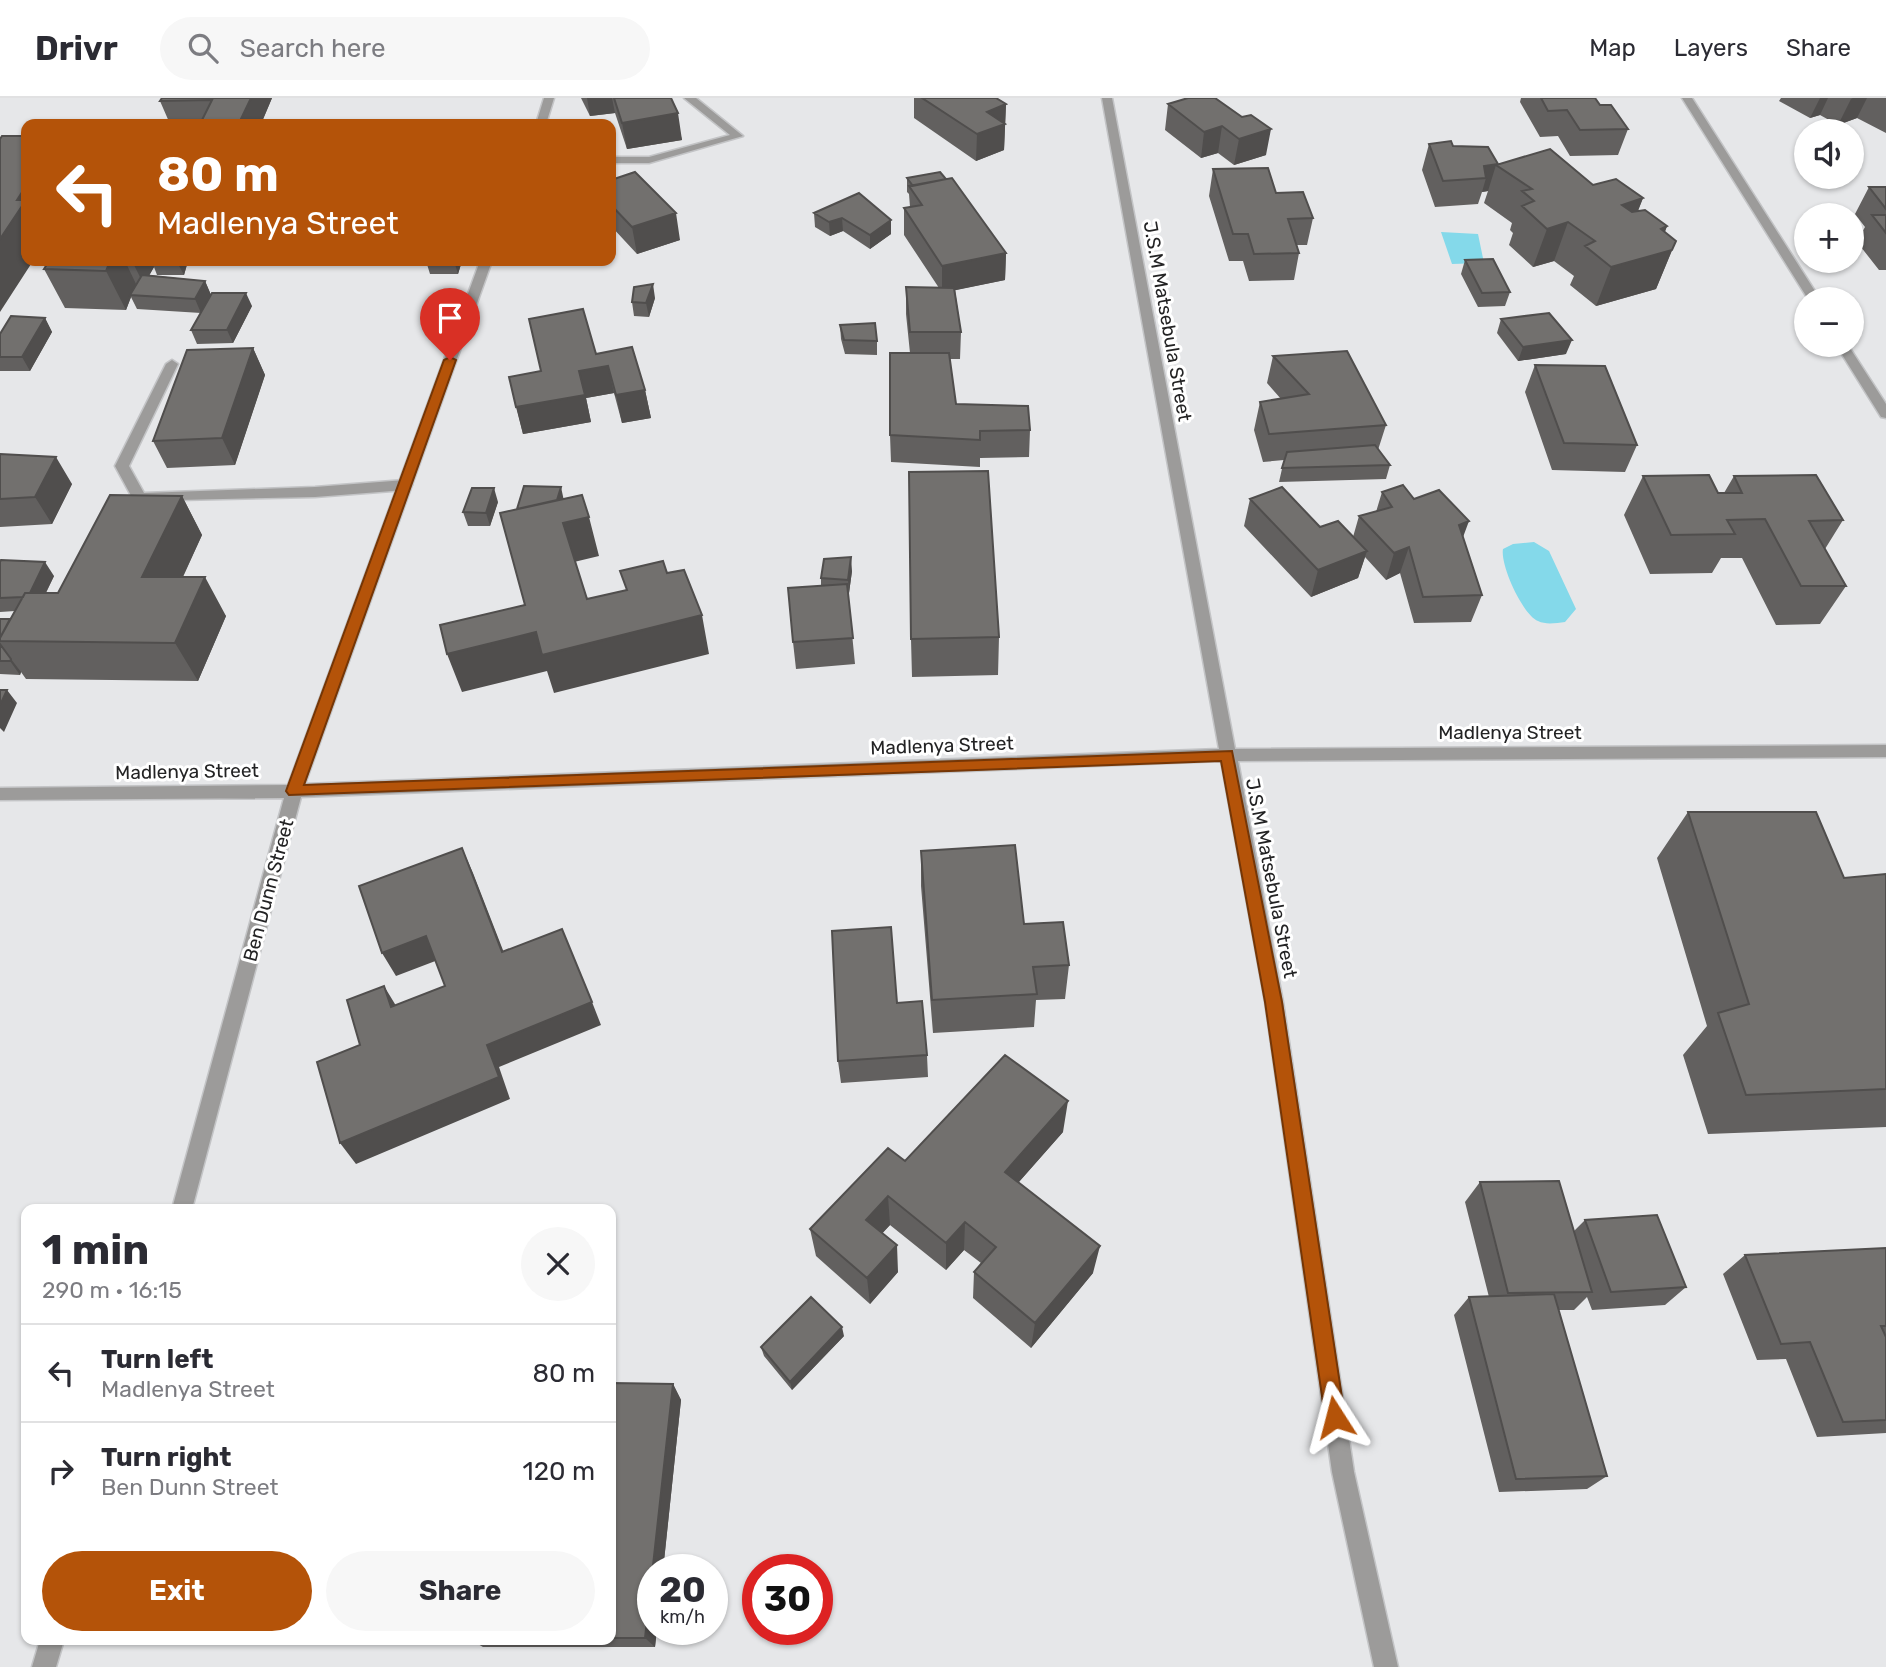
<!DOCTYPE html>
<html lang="en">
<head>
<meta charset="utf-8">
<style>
	:root { --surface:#fff; --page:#f7f7f7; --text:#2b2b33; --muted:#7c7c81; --line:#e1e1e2; --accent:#b45309 }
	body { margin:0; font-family:Rubik,sans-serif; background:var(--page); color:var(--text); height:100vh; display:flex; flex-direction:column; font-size:26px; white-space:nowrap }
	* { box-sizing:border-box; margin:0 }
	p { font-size:23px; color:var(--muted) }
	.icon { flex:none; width:38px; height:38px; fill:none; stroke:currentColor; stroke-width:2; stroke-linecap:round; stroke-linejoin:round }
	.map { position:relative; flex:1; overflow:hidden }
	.drawer { position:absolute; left:21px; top:1106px; width:595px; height:441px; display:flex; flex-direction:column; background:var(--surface); border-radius:14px; box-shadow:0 2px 5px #0004 }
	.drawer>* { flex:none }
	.guide { position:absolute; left:21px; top:21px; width:595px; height:147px; border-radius:14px; box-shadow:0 2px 5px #0004; background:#b45309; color:#fff; overflow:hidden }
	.tools { position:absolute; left:1794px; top:21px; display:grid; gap:14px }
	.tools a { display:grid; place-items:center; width:70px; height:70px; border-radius:50%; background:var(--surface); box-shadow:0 2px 5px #0004; font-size:35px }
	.speed { position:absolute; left:637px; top:1456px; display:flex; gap:14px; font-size:35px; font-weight:700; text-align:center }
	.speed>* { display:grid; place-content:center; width:91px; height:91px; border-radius:50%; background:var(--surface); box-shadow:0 2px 5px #0004; line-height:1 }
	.speed small { font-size:18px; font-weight:400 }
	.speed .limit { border:10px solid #d22; background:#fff; color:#111 }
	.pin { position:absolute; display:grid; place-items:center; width:60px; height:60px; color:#fff; margin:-72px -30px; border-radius:50% 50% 50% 0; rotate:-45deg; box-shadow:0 0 7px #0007 }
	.pin .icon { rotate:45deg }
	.me { position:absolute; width:77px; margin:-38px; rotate:351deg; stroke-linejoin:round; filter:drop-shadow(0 0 5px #0008) }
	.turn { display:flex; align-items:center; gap:24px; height:147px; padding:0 21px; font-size:32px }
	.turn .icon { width:91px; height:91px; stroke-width:2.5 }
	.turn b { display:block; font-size:49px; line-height:60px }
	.round { display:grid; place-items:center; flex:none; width:74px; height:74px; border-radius:37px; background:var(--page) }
	.head { display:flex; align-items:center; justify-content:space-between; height:119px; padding:0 21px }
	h1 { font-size:42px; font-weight:700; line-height:52px }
	.button { display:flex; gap:14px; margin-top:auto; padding:14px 21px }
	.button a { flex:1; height:80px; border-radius:42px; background:var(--accent); color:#fff; font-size:28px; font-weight:700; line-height:80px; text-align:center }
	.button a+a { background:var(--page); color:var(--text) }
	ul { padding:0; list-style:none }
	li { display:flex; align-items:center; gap:21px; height:98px; padding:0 21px; border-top:2px solid var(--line) }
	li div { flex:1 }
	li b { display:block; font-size:26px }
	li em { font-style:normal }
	header { display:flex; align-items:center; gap:42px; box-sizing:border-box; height:98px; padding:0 35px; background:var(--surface); border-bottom:2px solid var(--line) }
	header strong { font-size:33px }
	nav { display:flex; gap:38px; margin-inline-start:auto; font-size:24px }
	.search { width:490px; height:63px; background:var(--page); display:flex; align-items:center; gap:18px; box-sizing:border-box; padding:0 24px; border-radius:38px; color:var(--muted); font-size:26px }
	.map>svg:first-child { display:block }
</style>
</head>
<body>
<header>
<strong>Drivr</strong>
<div class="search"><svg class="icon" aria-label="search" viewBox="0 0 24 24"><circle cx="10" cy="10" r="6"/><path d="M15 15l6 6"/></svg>Search here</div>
<nav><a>Map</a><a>Layers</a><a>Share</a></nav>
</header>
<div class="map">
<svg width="1886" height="1569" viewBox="0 0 1886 1569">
	<rect width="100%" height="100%" fill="#e6e7e9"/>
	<!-- water -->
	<path fill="#84d9ea" d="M1441 134 1478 136 1484 165 1452 166Z
		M1534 444 1549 453 1576 511 1565 524C1556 525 1546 527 1538 523 1522 516 1500 467 1503 451L1513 446Z"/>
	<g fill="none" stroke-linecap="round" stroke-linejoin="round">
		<!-- service casing -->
		<g stroke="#c3c4c6" stroke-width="3">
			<path id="service" d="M172 262 178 266 129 368 144 395 315 389 405 382 412 387 405 392 315 399 134 403 115 368 166 266Z"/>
		</g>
		<!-- minor casing -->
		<g stroke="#c3c4c6" stroke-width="3">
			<path id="minor" d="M544 0H554L546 26H536Z
				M684 0H696L743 38 649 65H611V59H649L730 37Z
				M1102 0H1112L1235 651 1886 647V659L1238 663 1283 904 1354 1374 1398 1569H1374L1332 1374 1265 904 1221 663 301 699 192 1111H172L284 700 0 702V690L288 687 480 163H492L305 686 1219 651Z
				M1682 0H1692L1820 201H1808Z
				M1836 247H1848L1886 306V320L1881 319Z
				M40 1542H64L56 1569H32Z"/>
		</g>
		<!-- service -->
		<use href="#service" fill="#9c9b9a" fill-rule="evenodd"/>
		<!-- minor -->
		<use href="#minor" fill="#9c9b9a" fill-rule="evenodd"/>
	</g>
	<!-- wall -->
	<path fill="#62605f" d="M272 0 261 26H170L160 3Z
		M581 0H671L682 42 627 51 615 15 590 18Z
		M914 0H996L1006 6 1004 52 976 63 914 20Z
		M1187 0 1266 57 1234 67 1218 55 1201 60 1165 32 1168 6Z
		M1521 0H1595L1600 7 1628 31 1618 57 1570 58 1558 38 1540 39 1520 4Z
		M1781 0H1886V35L1857 20 1838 27 1820 17 1810 20 1779 3Z
		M611 44 616 70V80L680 142 637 156 611 128Z
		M1429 46 1498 66 1593 87 1643 100 1638 113 1667 128 1665 134 1676 143 1656 191 1596 208 1570 187 1574 178 1554 163 1533 169 1509 147 1513 135 1510 132 1512 125 1484 105 1488 93 1482 94 1478 106 1435 109 1422 72Z
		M1213 71 1276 95 1313 120 1307 147H1297L1299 155 1294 182 1249 183 1243 163H1229L1209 98Z
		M907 80 1006 155 1005 182 955 192 961 234 960 261H950L956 306 1030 332 1029 359 980 360V369L891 364 890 337 910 255 906 216V189L939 190 904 137V110L910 109 909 96 907 94Z
		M1869 89H1886V172H1879L1857 144 1865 129 1855 116Z
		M859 95 891 136 870 151 843 133 830 138 815 129 814 115Z
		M1465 162 1510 194 1505 208 1478 209 1461 176Z
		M49 163H188L184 177H157L154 169 149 177 205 183 211 197 252 208 233 245 197 246 191 232 201 215 137 211 131 199 126 212 65 210 44 171Z
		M426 163H462L458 176H430Z
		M655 200 649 219 634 218 632 204Z
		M583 211 596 256 632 249 645 292 651 320 622 325 614 295 586 300 591 324 523 336 509 279 541 273 529 221Z
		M45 220 52 234 30 273H0V236Z
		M1501 221 1566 256 1518 263 1497 235Z
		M840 227 877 243V257L845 256 841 241Z
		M253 250 265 277 235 367 167 370 153 343Z
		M1273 258 1386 327 1378 352 1390 367 1386 381 1279 384 1284 362 1263 364 1254 332 1260 304 1281 301 1267 285Z
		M1535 267 1637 347 1625 374 1552 372 1525 294Z
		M0 356 72 386 52 426 0 429Z
		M1643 378 1718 395H1724L1734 378 1843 422 1825 451 1846 488 1820 526 1776 527 1742 460H1721L1712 475 1650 476 1624 417Z
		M1382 394 1463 440 1482 497 1471 524 1414 525 1400 475 1386 482 1365 459 1358 480 1311 499 1244 428 1250 401 1320 429 1353 439 1359 418 1376 414Z
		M182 398 202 437 183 479 226 518 198 583 26 581 21 574 20 577 0 576V521H10L15 513 0 514V464L54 478 46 495H58Z
		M498 404 490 428H468L463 414Z
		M852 473 849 495H848L855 566 796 571 793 544 821 488V480Z
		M999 539 998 577 912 579 911 541Z
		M1688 714 1844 780 1886 776V1029L1708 1036 1683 957 1707 928 1657 760Z
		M921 753 1024 826 1069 867 1065 901 1036 902 1034 929 933 935 921 788Z
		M927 957 928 979 841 985 838 963Z
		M1063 1034 1018 1085 1093 1175 1031 1250 973 1200 974 1174 981 1165 964 1152 946 1172 890 1127 882 1135 898 1174 870 1206 816 1158 810 1131 905 1063Z
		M1480 1084 1574 1133 1585 1122 1686 1189 1665 1207 1592 1212 1587 1199 1574 1212H1558L1607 1378 1587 1391 1499 1394 1454 1217 1469 1199H1489L1465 1104Z
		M1886 1150V1335L1817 1339 1786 1261 1757 1262 1723 1176 1745 1157Z
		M844 1238 792 1292 764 1258 761 1249Z
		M673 1286 681 1302 655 1549H483L471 1542H611V1300Z"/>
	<!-- shaded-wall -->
	<path fill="#504e4d" d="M251 0H272L261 26H241L240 23Z
		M587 0H612L615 15 590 18Z
		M1820 0H1828L1820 17 1810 20Z
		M1853 0H1867L1857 20 1838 27 1851 1Z
		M1006 6 1004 52 976 63 977 36 987 14Z
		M678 15 682 42 627 51 622 25Z
		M1222 28 1218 55 1201 60 1204 34Z
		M1271 31 1266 57 1234 67 1239 41Z
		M611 44 616 70V92L611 65Z
		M1496 67 1488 93 1482 94 1486 80 1484 68Z
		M26 88V163H33L0 214V141L17 102Z
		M1643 100 1627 139 1622 107Z
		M676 115 680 142 637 156 632 129Z
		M842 120 843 133 830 138 829 124Z
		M891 122V136L870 151V137Z
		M1568 124 1554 163 1533 169 1547 131Z
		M1667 128 1655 157 1672 152 1656 191 1596 208 1611 169 1661 131Z
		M1006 155 1005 182 942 195V168Z
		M110 163H125L136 186 130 197 131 199 126 212 106 173Z
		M132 163H158H151L154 169 144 187Z
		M178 163H188L184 177 177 164Z
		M454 163H462L458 176Z
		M205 183 211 197 201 215 195 201Z
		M653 186 655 200 649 219 646 205Z
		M246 195 252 208 233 245 227 232Z
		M45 220 52 234 30 273 22 259Z
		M1572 242 1566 256 1518 263 1523 249Z
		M253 250 265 277 235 367 222 340Z
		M608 268 614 295 586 300 591 324 523 336 516 309 579 273Z
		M645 292 651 320 622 325 616 297Z
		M56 359 72 386 52 426 35 399Z
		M561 389 564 403 554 412Z
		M494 390 498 404 490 428 486 415Z
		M182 398 202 437 165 517 142 479Z
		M589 419 599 458 574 464 563 425Z
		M1469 423 1459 450V427Z
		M1409 449 1400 475 1386 482 1394 455Z
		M1367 453 1358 480 1311 499 1318 472Z
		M851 459 852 473 849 495 848 482Z
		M45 464 54 478 37 512 28 499Z
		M205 479 226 518 198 583 175 545Z
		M702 517 709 556 554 595 547 573 462 594 447 556 536 534Z
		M11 561 21 574 20 577 10 563Z
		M7 592 17 605 4 634 0 630V607Z
		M462 750 473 775 513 878 502 854Z
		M426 838 438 862 396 878 382 855Z
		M384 888 398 911 391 909Z
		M592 904 601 927 499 969 510 1001 356 1066 340 1045 487 947Z
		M1068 1003 1063 1034 1002 1103 1005 1074Z
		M888 1098 890 1127 869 1150 866 1122Z
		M965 1124 964 1152 946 1172V1145Z
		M897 1147 898 1174 870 1206 867 1180Z
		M1100 1148 1093 1175 1031 1250 1035 1225Z
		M842 1229 844 1238 792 1292 790 1284Z
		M673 1286 681 1302 663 1472H653Z
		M653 1472V1531H657L655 1549 645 1540Z"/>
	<!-- building -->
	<path fill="#72706e" stroke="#504e4d" stroke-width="2" d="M162 0H251L240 23 201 24 212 2 160 3Z
		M614 0H671L678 15 622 25Z
		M922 0H996L1006 6 987 14 1005 26 977 36Z
		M1188 0H1215L1242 19 1251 17 1271 31 1239 41 1222 28 1204 34 1168 6Z
		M1541 0H1595L1600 7H1611L1628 31 1580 32 1567 12 1548 13Z
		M2 38H26V88L17 102H26L0 141V41Z
		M1451 43 1453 48 1488 49 1498 66 1484 68 1486 80 1443 83 1429 46Z
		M1550 51 1593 87 1616 81 1643 100 1622 107 1632 114 1645 112 1667 128 1661 131 1676 143 1672 152 1611 169 1585 148 1595 143 1568 124 1547 131 1522 108 1534 103 1522 93 1532 91 1496 67Z
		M1268 70 1276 95 1303 94 1313 120 1288 121 1299 155 1254 156 1248 136H1233L1213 71Z
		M635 74 676 115 632 129 611 107V82Z
		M940 74 946 81 913 88 907 80Z
		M952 80 1006 155 942 168 904 110 922 107 909 88Z
		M1869 89H1886V111Z
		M859 95 891 122 870 137 842 120 829 124 814 115Z
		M1872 117H1886V135Z
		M1493 161 1510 194 1482 195 1465 162Z
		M49 163H110L106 173 44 171Z
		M151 163H178L177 164Z
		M142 177 205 183 195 201 130 197Z
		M653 186 646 205 632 204 634 189Z
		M906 189 954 190 961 234H910Z
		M212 195H246L227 232H191Z
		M583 211 596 256 632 249 645 292 616 297 608 268 579 273 585 297 516 309 509 279 541 273 529 221Z
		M1549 215 1572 242 1523 249 1501 221Z
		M11 218 45 220 22 259H0V236Z
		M875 225 877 243 844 242 840 227Z
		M253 250 222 340 153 343 187 252Z
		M1347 253 1386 327 1269 336 1260 304 1309 296 1273 258Z
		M890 255H949L956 306 1028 308 1030 332 980 333V342L890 337Z
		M1535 267 1605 268 1637 347 1564 345Z
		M1375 347 1390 367 1282 370 1287 354Z
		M0 356 56 359 35 399 0 401Z
		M988 373 999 539 911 541 909 374Z
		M1709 377 1718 395H1742L1734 378 1816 377 1843 422 1809 423 1846 488H1801L1765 421 1727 422 1735 436 1671 437 1643 378Z
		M1403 387 1414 401 1439 392 1469 423 1459 427 1482 497 1423 499 1409 449 1394 455 1359 418 1392 409 1382 394Z
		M524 388 561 389 557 402 517 411Z
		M1282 389 1320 429 1338 423 1367 453 1318 472 1250 401Z
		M472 390H494L486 415 463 414Z
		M110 397 182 398 142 479H205L175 545 0 543V540L25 495H58Z
		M582 397 589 419 563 425 587 501 627 492 620 473 663 463 667 475 684 472 702 517 542 557 536 534 447 556 440 527 525 507 500 415Z
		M851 459 848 482 821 480 824 461Z
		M1 462 45 464 30 495H25L23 499 0 500V464Z
		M847 486 853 540 793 544 788 490Z
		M0 521H10L0 540Z
		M0 546 11 561 10 563H0Z
		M0 592H7L0 607Z
		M1688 714H1816L1844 780 1886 776V991L1746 997 1718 915 1749 906Z
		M1015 747 1024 826 1063 824 1069 867 1033 869 1037 896 932 902 921 753Z
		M462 750 502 854 562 831 592 904 487 947 499 979 340 1045 317 964 360 947 347 902 384 888 391 909 445 888 426 838 382 855 359 788Z
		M891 829 897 905 922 903 927 957 838 963 832 833Z
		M1005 957 1068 1003 1005 1074 1100 1148 1035 1225 974 1174 996 1149 965 1124 946 1145 888 1098 866 1122 897 1147 867 1180 810 1131 888 1050 905 1063Z
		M1559 1083 1592 1194 1508 1195 1480 1084Z
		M1657 1117 1686 1189 1611 1194 1585 1122Z
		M1886 1150V1228H1881L1886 1239V1322L1843 1324 1810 1244 1781 1246 1745 1157Z
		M1554 1196 1607 1378 1516 1381 1469 1199Z
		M811 1199 842 1229 790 1284 761 1249Z
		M613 1285 673 1286 645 1540H611V1300Z"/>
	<!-- route -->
	<path fill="#b45309" stroke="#753606" stroke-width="2" d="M450 259 456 262 304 687 1232 653 1282 904 1345 1319 1342 1326 1335 1329 1328 1326 1325 1319 1265 904 1221 663 289 697 286 693 444 262Z"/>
	<g text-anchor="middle" stroke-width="6" stroke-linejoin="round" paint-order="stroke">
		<!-- street labels -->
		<g font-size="19" fill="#232324" stroke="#fff">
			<text transform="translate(1168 223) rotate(80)" y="7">J.S.M Matsebula Street</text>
			<text x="1510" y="641">Madlenya Street</text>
			<text transform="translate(942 647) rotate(-2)" y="7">Madlenya Street</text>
			<text transform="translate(187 673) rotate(-1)" y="7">Madlenya Street</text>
			<text transform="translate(1272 780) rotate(79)" y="7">J.S.M Matsebula Street</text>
			<text transform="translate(268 792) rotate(-75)" y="7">Ben Dunn Street</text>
		</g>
	</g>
</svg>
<div class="tools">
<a><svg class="icon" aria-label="sound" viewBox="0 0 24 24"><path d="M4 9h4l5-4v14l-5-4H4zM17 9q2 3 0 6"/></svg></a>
<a>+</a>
<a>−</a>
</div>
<div class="speed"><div>20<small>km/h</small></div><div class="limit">30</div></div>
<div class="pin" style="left:450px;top:262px;background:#d93025"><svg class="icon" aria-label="arrive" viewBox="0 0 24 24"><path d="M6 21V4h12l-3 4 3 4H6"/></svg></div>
<svg class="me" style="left:1335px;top:1319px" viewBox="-20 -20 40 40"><path d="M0-17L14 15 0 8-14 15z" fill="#b45309" stroke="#fff" stroke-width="4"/></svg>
<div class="guide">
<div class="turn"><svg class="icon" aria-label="left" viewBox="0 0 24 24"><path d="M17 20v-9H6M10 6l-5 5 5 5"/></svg><div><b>80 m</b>Madlenya Street</div></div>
</div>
<section class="drawer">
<div class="head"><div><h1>1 min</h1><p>290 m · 16:15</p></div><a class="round"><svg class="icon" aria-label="close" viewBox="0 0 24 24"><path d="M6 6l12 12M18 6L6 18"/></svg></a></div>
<ul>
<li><svg class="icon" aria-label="left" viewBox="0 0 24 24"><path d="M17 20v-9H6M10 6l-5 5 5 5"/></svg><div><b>Turn left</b><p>Madlenya Street</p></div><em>80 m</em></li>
<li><svg class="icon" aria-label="right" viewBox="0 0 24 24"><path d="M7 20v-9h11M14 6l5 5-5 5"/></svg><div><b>Turn right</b><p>Ben Dunn Street</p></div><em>120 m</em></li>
</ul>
<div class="button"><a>Exit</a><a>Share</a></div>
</section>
</div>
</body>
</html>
